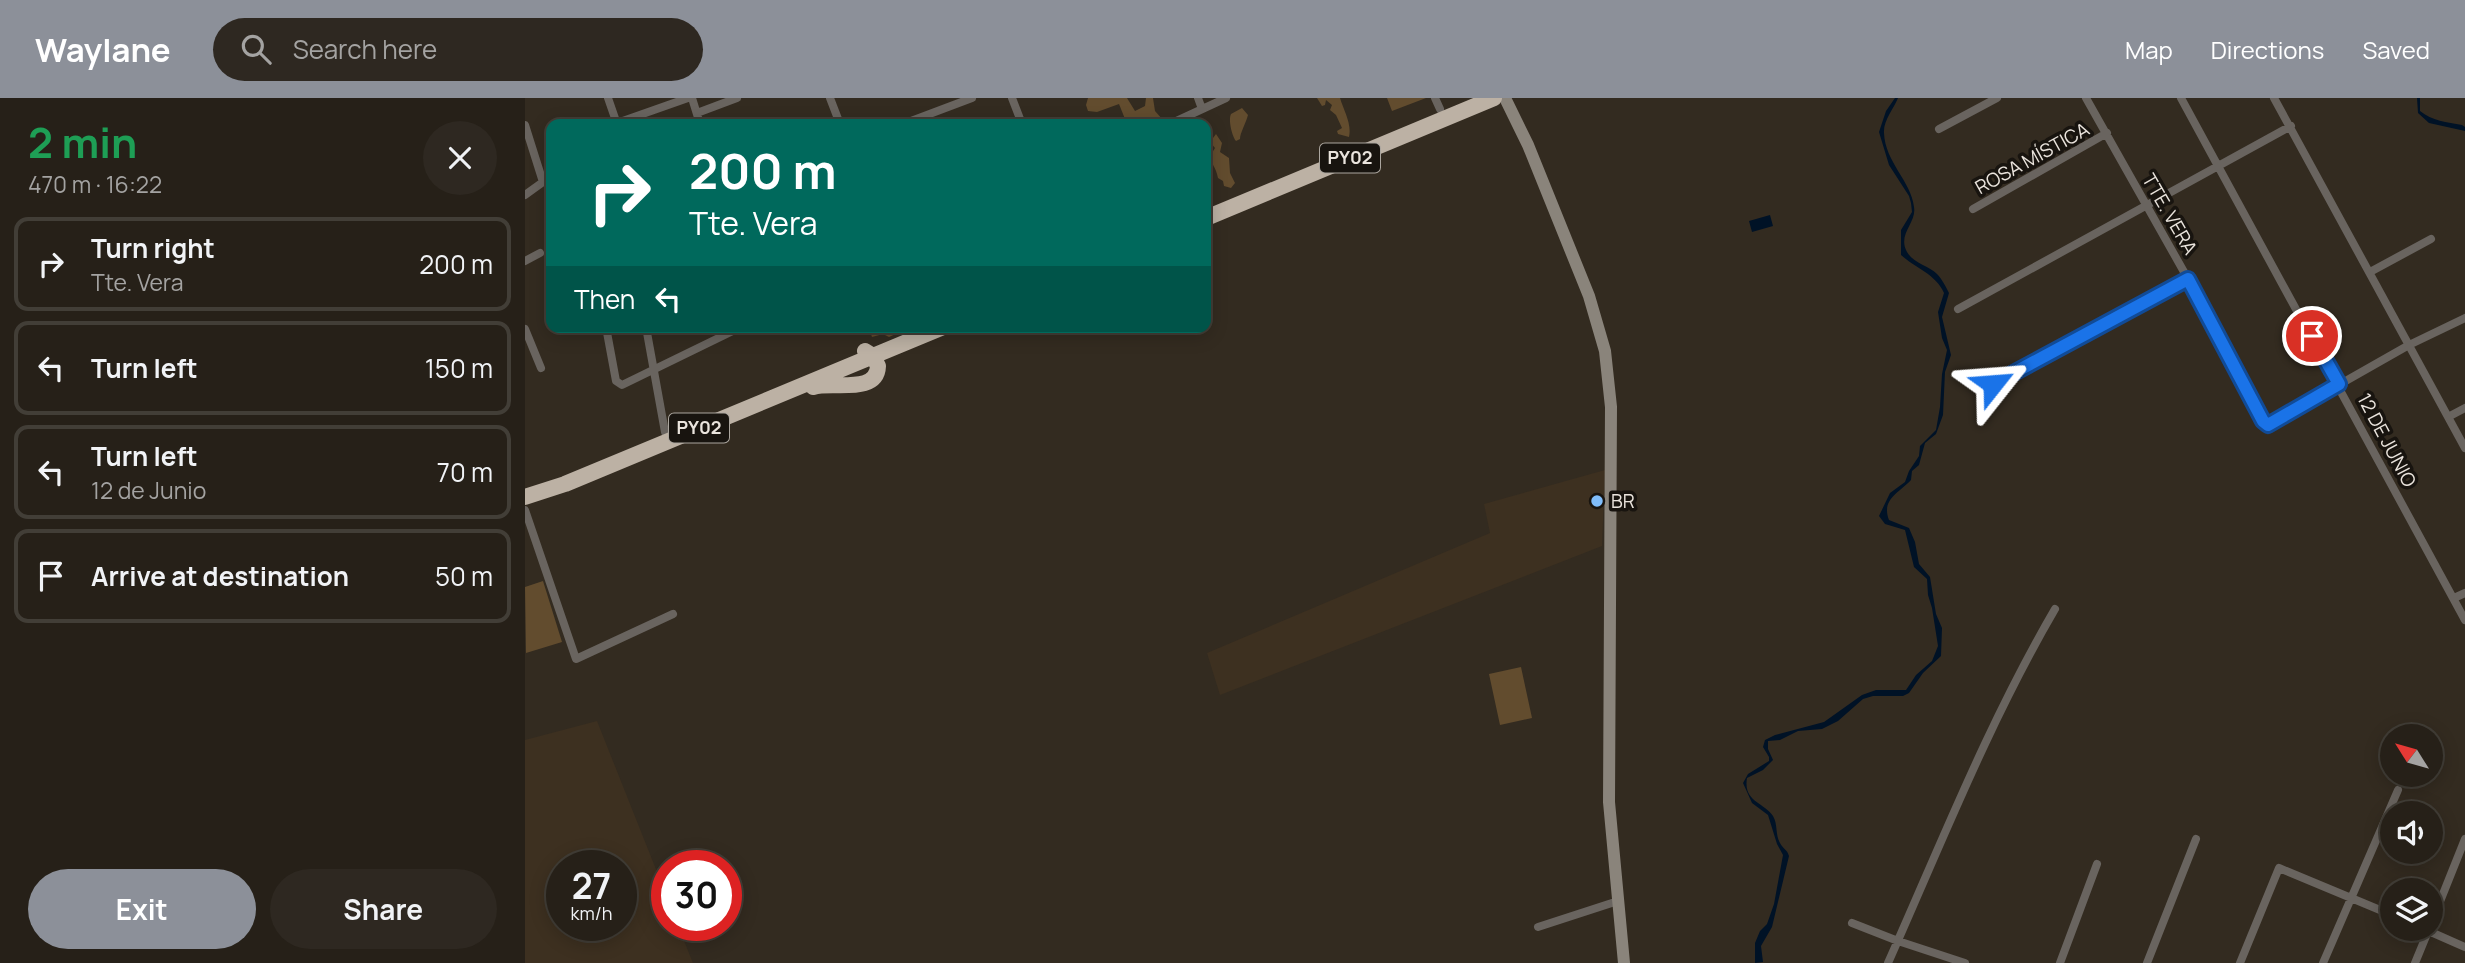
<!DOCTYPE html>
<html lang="en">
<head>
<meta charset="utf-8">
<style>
	:root { --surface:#262018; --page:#2e2821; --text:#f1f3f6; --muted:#a4a3a2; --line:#423e37; --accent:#8c9099 }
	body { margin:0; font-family:Manrope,sans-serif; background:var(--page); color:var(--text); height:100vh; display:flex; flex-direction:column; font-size:26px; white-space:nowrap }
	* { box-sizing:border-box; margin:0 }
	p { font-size:23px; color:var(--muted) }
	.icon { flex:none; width:38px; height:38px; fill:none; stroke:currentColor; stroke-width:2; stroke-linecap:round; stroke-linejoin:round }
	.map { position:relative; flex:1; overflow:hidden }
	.panel { display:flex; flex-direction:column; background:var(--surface); width:525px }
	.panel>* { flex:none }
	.top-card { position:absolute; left:21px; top:21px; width:665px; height:214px; border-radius:14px; box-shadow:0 4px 18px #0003,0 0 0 2px var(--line); background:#00695c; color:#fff; overflow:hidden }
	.needle { width:46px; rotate:307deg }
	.controls { position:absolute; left:1855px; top:626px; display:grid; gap:14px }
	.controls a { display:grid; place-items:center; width:63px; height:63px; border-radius:50%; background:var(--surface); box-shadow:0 4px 18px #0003,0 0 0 2px var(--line); font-size:35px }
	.speed { position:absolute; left:21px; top:752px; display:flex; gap:14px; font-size:35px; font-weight:700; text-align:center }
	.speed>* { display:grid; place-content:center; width:91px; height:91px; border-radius:50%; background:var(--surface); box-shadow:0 4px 18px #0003,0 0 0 2px var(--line); line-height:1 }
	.speed small { font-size:18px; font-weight:400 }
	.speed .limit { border:10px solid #d22; background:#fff; color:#111 }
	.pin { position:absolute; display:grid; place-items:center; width:60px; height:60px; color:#fff; margin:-30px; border:4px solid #fff; border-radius:50%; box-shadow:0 2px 7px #0007 }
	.me { position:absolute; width:77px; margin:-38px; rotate:62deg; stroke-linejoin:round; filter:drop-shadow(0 0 5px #0008) }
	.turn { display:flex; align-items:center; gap:24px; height:147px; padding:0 28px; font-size:32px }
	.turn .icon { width:91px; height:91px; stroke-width:2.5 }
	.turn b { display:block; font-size:49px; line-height:60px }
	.then { display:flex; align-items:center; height:66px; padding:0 28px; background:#0003; gap:14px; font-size:26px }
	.round { display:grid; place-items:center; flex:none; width:74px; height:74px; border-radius:37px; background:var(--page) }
	.head { display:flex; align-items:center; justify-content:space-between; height:119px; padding:0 28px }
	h1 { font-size:42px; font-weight:700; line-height:52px; color:#1e9e55 }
	.button { display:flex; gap:14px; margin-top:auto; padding:14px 28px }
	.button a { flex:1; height:80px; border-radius:42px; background:var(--accent); color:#fff; font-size:28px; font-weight:700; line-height:80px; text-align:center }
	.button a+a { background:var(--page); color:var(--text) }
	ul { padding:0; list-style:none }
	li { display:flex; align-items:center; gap:21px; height:94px; margin:0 14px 10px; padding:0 14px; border:4px solid var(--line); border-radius:14px }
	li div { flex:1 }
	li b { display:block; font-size:26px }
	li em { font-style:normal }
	header { display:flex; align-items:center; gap:42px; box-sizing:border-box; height:98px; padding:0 35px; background:var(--accent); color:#fff }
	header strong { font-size:33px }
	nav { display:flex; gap:38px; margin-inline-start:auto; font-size:24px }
	.search { width:490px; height:63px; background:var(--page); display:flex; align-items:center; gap:18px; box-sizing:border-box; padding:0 24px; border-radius:38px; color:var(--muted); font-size:26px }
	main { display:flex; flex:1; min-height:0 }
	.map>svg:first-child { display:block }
</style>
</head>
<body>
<header>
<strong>Waylane</strong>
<div class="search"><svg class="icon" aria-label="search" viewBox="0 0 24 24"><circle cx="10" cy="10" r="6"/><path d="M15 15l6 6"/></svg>Search here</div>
<nav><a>Map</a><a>Directions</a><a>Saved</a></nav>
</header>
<main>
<section class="panel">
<div class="head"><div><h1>2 min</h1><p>470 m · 16:22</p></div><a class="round"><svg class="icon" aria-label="close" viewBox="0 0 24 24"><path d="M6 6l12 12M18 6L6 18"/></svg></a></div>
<ul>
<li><svg class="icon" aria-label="right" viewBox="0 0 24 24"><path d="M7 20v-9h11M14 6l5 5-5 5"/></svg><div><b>Turn right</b><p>Tte. Vera</p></div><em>200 m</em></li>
<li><svg class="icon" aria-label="left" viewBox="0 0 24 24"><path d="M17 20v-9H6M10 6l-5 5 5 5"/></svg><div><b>Turn left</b></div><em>150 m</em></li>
<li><svg class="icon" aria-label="left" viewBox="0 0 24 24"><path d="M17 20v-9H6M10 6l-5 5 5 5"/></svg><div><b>Turn left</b><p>12 de Junio</p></div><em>70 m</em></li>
<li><svg class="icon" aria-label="arrive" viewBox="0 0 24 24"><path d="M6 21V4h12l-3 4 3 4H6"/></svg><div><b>Arrive at destination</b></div><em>50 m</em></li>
</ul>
<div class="button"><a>Exit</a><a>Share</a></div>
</section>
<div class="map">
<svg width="1940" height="865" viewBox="0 0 1940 865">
	<rect width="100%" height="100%" fill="#332b20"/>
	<!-- built -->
	<path fill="#3d3020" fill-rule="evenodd" d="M1080 372 1077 448 695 597 682 555 965 435 959 406Z
		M72 623 142 799V828H153L168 865H0V642ZM37 768H96V828H37Z"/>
	<!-- green -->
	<path fill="#624c2e" d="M563 0H602L610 13 620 8 621 0H628L630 13 638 22 634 26H602L594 6 572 14 563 13 561 7Z
		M792 0H815C819 13 827 26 824 39L813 36 812 33 817 30 811 17 805 12 807 7 801 2 800 7 797 8Z
		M862 0H901L867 13Z
		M717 10 723 17C721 25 715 35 715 41L711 43C707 38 703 22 706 16Z
		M691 36 697 45 695 54 704 60 705 75 710 85 706 90 699 88 698 83 693 80C691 69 686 66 685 58L690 50 685 44Z
		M348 229H386L364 239 358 236 347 239 345 233Z
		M18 483 37 544 1 555 0 489Z
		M996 569 1007 620 975 627 964 576Z"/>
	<!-- water -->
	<path fill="#001226" d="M1370 0H1373C1369 10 1358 23 1359 35 1360 64 1386 83 1389 109 1392 125 1372 136 1382 154 1388 165 1404 168 1412 176 1417 181 1421 189 1424 195L1417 219 1426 257 1420 274 1418 317 1411 336 1400 345 1394 367 1387 373 1386 382C1374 395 1356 401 1364 422L1384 430 1390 444 1394 466 1405 479 1411 516 1417 530 1416 558 1398 575 1384 595 1378 598H1348L1338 601 1313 623 1297 631 1273 633 1255 642 1243 643V651L1248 662 1238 672 1222 680C1218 704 1239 704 1248 718 1253 726 1250 737 1255 745 1258 751 1262 751 1264 758L1247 829 1236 848 1238 864 1230 865V845L1235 833 1242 826 1249 806 1258 757 1252 746 1243 717 1227 705 1218 685 1223 676 1244 663V659L1238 649 1240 642 1250 637 1299 624 1337 597 1351 592H1381L1391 577 1407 563 1413 548 1407 510 1403 497 1402 481 1389 469 1380 432 1360 426 1354 418 1365 395 1380 384 1384 373 1394 358 1395 348 1411 332 1415 309 1417 276 1422 252 1417 240 1413 214 1419 195C1411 176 1390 170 1376 157V132L1387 114 1386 105 1384 98 1364 67 1354 34 1361 13Z
		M1892 0H1895V13C1907 23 1922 24 1937 27L1940 29V33L1904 25 1893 15Z
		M1245 117 1248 128 1227 134 1224 123Z"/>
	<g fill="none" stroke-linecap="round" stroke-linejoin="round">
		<!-- street -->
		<path stroke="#69645f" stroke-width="8" d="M83 0 92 26
			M167 0 175 26
			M305 0 315 26
			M487 0 497 26
			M673 0 677 11
			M910 0 915 11
			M1561 0 1663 181 1740 326 1743 327 1884 247 1940 220
			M1656 0 1940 522
			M1749 0 1940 350
			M172 15 212 0
			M92 25 163 0
			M378 26 447 0
			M645 26 701 0
			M0 27 18 84 0 97
			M1414 31 1472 0
			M1448 111 1582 35
			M0 163 15 155
			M1845 174 1906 141
			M1433 211 1766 28
			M81 229 91 283 97 287 216 229
			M121 229 140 334
			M0 231 16 270
			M1468 286 1663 181
			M1923 319 1940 310
			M0 412 51 561 148 516
			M1929 500 1940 495
			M1327 825 1373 843 1440 865
			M1906 826 1940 741
			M1013 829 1093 803
			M1899 831 1940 849
			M1363 865C1416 746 1464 624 1530 511
			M1535 865 1572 766
			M1622 865 1671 741
			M1715 865 1754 770 1867 817
			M1798 865 1873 692
			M1890 865 1904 831"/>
		<!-- secondary -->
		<path stroke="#8a847b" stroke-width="12" d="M980 0 1003 47 1064 198 1080 253 1086 309 1084 704 1099 865"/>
		<!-- highway -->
		<path stroke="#bcb1a4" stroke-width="16" d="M681 120 969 0
			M288 289C307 283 352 297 353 268L348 258 340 253
			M0 399 40 386 418 229"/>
	</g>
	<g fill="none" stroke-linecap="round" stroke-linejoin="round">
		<!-- route casing -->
		<g stroke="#114b97" stroke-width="18">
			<path id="route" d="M1468 286 1663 181 1738 323 1743 327 1814 286 1787 238"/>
		</g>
		<!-- route -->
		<use href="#route" stroke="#1a73e8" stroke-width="12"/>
	</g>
	<!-- markers -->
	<circle fill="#80bdfa" stroke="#18140f" stroke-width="2.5" cx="1072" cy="403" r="7"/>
	<g text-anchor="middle" stroke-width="7" stroke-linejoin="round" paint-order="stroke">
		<!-- shield labels -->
		<g fill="#18140f" stroke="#aba69f" stroke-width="2">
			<rect x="795" y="45.5" width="60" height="29" rx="5"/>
			<rect x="144" y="315.5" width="60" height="29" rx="5"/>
		</g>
		<g font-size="18" font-weight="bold" fill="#eae4dd">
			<text x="825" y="66">PY02</text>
			<text x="174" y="336">PY02</text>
		</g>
		<!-- street labels -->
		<g font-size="19" fill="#eae4dd" stroke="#18140f">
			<text transform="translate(1507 60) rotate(-29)" y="7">ROSA MÍSTICA</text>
			<text transform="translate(1645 116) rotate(60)" y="7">TTE. VERA</text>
			<text transform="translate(1862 342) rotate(62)" y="7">12 DE JUNIO</text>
		</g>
		<!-- poi labels -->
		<g font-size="19" fill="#eae4dd" stroke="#18140f" text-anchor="start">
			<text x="1086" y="410">BR</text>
		</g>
	</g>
</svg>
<div class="controls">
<a><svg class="needle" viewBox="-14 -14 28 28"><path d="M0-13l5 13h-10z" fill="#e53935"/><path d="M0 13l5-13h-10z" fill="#a4a3a2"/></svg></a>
<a><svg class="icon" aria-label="sound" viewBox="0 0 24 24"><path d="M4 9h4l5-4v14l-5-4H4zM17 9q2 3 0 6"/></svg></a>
<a><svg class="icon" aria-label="layers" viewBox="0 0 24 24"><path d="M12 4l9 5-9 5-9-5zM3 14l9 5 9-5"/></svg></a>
</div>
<div class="speed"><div>27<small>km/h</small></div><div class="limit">30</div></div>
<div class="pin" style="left:1787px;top:238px;background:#d93025"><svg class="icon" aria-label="arrive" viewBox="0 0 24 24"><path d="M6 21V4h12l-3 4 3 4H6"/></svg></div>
<svg class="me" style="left:1468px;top:286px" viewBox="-20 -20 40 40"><path d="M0-17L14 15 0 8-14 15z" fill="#1a73e8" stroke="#fff" stroke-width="4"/></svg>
<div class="top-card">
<div class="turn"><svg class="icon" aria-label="right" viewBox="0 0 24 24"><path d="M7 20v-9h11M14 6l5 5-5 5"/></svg><div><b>200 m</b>Tte. Vera</div></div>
<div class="then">Then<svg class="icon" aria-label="left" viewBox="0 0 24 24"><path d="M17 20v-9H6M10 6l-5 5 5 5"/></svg></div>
</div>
</div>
</main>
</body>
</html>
